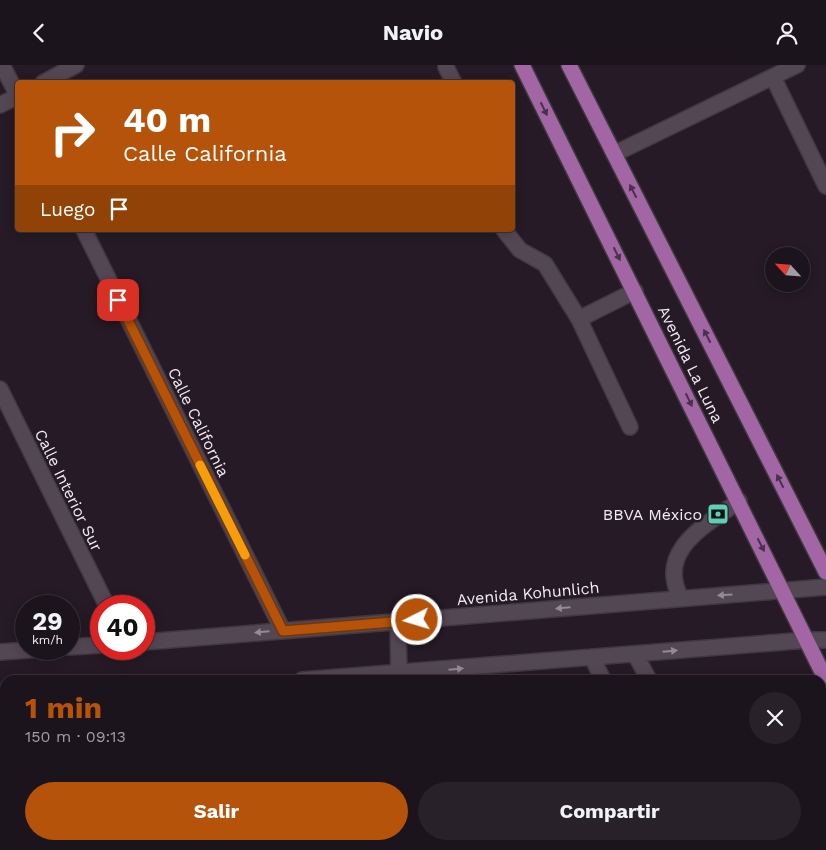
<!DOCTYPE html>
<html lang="es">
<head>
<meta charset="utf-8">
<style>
	:root { --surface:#1c141c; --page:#292129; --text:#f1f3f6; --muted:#a09ea3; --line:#3a333b; --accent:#b45309 }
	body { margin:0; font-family:"Work Sans",sans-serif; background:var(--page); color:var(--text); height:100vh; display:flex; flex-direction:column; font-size:19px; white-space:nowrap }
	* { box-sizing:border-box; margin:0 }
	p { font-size:16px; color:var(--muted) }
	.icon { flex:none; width:28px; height:28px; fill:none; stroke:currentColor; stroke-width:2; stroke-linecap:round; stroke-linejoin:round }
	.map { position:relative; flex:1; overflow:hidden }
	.panel { position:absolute; left:0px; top:610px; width:826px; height:175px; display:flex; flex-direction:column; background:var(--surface); border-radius:15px 15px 0 0; box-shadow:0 2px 12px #0003,0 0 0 1px var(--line) }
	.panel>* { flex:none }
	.banner { position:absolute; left:15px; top:15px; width:500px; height:152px; border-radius:5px; box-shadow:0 2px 12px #0003,0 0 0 1px var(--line); background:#b45309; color:#fff; overflow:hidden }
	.needle { width:32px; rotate:296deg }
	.controls { position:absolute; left:765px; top:182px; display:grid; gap:10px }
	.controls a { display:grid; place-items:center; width:45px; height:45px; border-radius:50%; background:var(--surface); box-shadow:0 2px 12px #0003,0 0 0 1px var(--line); font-size:25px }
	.speed { position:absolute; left:15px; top:530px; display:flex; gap:10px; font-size:25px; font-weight:700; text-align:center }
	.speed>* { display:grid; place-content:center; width:65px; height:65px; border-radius:50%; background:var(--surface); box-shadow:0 2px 12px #0003,0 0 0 1px var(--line); line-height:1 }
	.speed small { font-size:12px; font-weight:400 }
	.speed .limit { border:8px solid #d22; background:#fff; color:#111 }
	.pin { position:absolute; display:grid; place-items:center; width:42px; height:42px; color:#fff; margin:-21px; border-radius:10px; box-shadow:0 2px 8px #0006 }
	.me { position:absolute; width:55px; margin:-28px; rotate:265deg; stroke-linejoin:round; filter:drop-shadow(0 0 4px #0008) }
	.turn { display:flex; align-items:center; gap:18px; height:105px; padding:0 25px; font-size:22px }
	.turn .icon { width:65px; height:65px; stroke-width:2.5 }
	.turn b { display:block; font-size:35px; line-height:42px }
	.then { display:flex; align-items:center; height:48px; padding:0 25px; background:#0003; gap:10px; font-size:19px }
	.round { display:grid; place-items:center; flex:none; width:52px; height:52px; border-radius:26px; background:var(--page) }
	.headline { display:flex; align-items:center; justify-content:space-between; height:85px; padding:0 25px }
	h1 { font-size:30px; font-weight:700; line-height:38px; color:var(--accent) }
	.action { display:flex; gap:10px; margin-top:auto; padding:10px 25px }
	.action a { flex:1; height:58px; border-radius:30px; background:var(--accent); color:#fff; font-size:20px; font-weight:700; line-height:58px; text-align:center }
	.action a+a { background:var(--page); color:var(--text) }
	header { display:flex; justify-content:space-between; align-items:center; height:65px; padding:0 25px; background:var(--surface); font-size:22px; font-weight:700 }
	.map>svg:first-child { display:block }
</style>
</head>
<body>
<header><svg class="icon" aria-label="back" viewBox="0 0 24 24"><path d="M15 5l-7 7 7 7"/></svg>Navio<svg class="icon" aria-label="person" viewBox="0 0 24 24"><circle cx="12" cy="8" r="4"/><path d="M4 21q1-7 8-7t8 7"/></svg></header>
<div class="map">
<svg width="826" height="785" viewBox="0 0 826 785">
	<rect width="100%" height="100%" fill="#251a25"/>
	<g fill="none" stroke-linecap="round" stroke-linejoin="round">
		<!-- minor casing -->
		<g stroke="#403840" stroke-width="18">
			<path id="minor" d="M2 0 18 31
				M446 2 454 18
				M773 12 826 121
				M43 18 76 0
				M0 40 18 31
				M614 89 797 0
				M84 165 283 566
				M504 165 520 185 545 199 579 254 635 226
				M579 254 630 362
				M0 324 107 541
				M681 533C655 486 706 460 739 436
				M398 556 399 615
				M144 577 826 522
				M69 582 101 580
				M0 587 42 584
				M635 589 649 615
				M592 592 603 615
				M302 615 808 575H826
				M0 636 5 635
				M26 780 27 785
				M554 780 557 785
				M376 785 377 780
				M529 785 530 780"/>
		</g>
		<!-- major casing -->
		<g stroke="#403840" stroke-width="18">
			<path id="major" d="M522 0 826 615
				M569 0 826 507"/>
		</g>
		<!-- minor -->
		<use href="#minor" stroke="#544754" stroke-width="15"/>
		<!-- major -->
		<use href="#major" stroke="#a266a4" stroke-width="15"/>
	</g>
	<!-- one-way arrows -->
	<defs><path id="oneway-solid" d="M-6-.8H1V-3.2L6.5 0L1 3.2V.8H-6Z" transform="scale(1.25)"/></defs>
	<g fill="#4a314b">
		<use href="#oneway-solid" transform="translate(544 44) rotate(64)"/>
		<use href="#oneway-solid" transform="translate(633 126) rotate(-117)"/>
		<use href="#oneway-solid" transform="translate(617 189) rotate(64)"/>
		<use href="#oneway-solid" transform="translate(707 271) rotate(-117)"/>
		<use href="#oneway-solid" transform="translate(689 335) rotate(64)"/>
		<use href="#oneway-solid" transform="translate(780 416) rotate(-117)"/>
		<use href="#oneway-solid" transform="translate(761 480) rotate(63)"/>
	</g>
	<g fill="#948994">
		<use href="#oneway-solid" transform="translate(725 530) rotate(176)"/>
		<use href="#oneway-solid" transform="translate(563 543) rotate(175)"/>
		<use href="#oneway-solid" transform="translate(262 567) rotate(175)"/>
		<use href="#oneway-solid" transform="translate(670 586) rotate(-5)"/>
		<use href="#oneway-solid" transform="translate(456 604) rotate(-5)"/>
	</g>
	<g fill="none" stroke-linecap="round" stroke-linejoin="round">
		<!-- route casing -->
		<g stroke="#753606" stroke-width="12">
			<path id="route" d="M118 235 283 566 417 555"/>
		</g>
		<!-- route -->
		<use href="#route" stroke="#b45309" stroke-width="9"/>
		<!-- slow -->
		<path stroke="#f59e0b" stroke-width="9" d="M200 400 245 490"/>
	</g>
	<!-- icons -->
	<defs>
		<g id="bank-square" transform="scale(1.125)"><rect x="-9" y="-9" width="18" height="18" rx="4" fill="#5eceb7" stroke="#251a25"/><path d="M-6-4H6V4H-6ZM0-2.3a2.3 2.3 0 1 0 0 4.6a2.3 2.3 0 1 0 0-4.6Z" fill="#111"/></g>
	</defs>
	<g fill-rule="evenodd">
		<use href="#bank-square" x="718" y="449"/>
	</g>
	<g text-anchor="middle" stroke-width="5" stroke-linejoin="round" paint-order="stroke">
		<!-- street labels -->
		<g font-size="16" fill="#f3ebf3" stroke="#251a25">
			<text transform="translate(691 299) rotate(64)" y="6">Avenida La Luna</text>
			<text transform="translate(199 357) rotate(64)" y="6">Calle California</text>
			<text transform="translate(69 425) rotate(64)" y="6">Calle Interior Sur</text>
			<text transform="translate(528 528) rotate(-5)" y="6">Avenida Kohunlich</text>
		</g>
		<!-- poi labels -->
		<g font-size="16" fill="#f3ebf3" stroke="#251a25" text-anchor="end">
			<text x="702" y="455">BBVA México</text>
		</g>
	</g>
</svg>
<div class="controls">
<a><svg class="needle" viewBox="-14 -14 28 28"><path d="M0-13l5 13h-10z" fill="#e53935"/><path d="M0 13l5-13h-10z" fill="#a09ea3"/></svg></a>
</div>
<div class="speed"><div>29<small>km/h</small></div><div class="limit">40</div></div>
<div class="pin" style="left:118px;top:235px;background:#d93025"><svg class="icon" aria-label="arrive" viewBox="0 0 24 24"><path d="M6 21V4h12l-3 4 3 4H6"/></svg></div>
<svg class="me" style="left:417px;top:555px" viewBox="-20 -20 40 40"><circle r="17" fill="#b45309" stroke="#fff" stroke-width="3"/><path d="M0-11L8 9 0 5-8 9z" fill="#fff"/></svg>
<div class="banner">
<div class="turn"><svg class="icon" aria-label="right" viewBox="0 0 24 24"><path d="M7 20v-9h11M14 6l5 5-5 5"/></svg><div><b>40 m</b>Calle California</div></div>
<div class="then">Luego<svg class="icon" aria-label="arrive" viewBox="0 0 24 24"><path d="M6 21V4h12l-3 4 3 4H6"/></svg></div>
</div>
<section class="panel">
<div class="headline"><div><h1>1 min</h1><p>150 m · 09:13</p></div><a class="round"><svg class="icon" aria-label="close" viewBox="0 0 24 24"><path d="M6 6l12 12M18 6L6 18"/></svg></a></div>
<div class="action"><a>Salir</a><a>Compartir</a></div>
</section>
</div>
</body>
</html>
